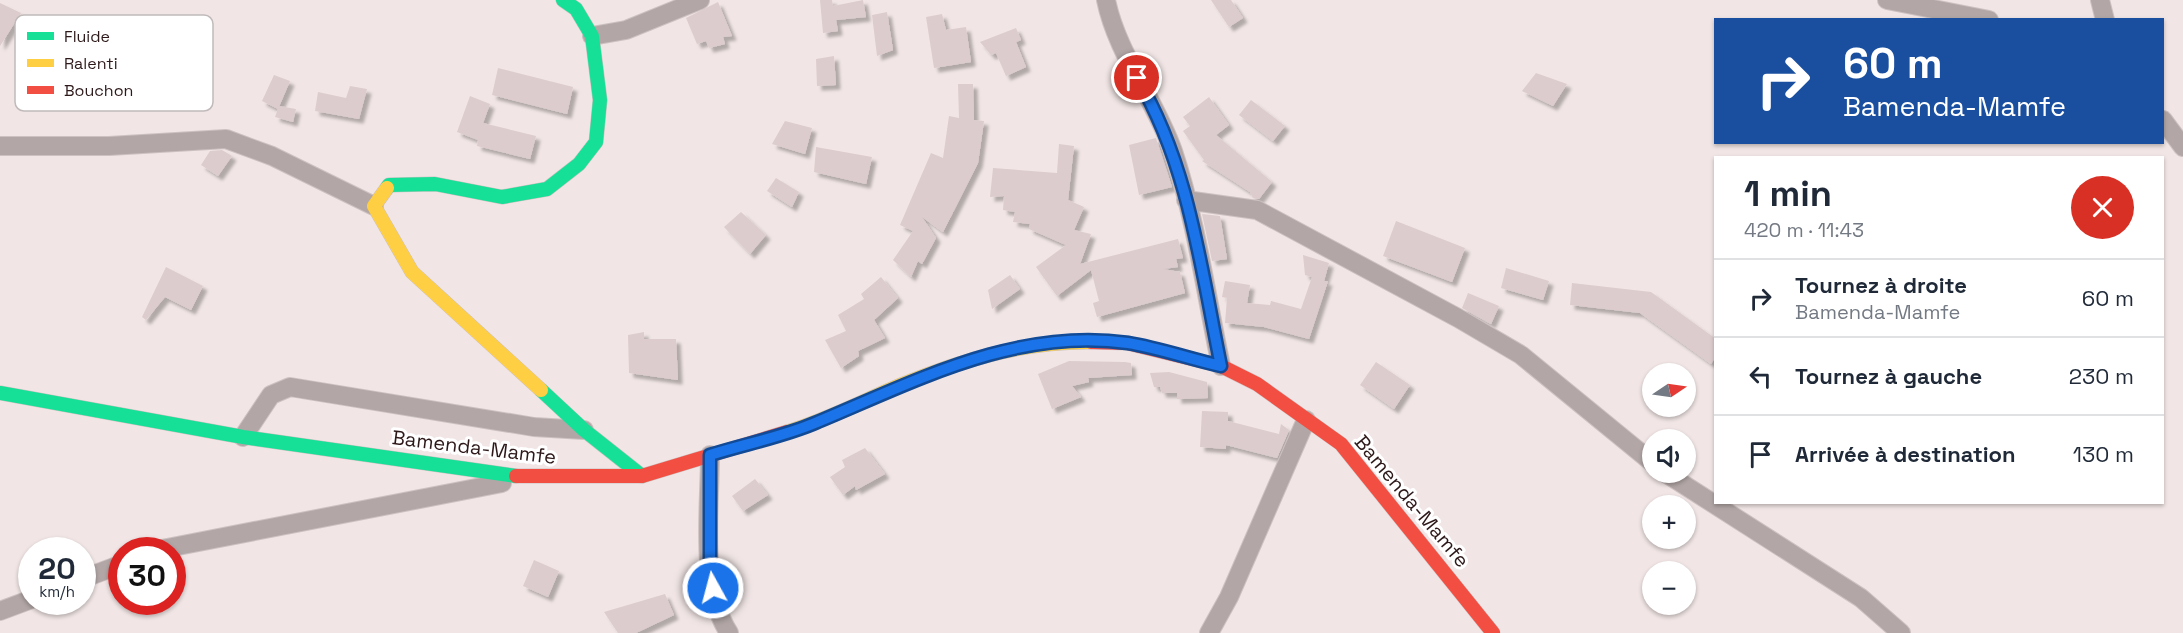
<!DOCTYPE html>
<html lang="fr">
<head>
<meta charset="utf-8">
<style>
	:root { --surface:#fff; --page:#f6f6f7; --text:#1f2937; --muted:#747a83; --line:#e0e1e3 }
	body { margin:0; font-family:"Space Grotesk",sans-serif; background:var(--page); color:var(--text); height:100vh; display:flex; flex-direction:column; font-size:22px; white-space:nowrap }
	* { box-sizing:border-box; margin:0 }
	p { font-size:20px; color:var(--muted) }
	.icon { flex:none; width:33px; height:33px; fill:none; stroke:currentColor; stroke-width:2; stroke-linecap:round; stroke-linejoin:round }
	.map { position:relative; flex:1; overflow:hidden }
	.panel { position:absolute; left:1714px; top:156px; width:450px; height:348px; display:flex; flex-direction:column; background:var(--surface); border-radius:0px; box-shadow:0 2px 4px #0004 }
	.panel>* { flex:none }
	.guide { position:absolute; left:1714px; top:18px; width:450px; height:126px; border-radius:0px; box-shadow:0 2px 4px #0004; background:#1a4fa0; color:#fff; overflow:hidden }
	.needle { width:39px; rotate:77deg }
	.controls { position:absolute; left:1642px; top:363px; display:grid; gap:12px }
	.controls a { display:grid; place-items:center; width:54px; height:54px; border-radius:50%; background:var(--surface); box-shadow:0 2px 4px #0004; font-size:30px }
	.speed { position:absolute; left:18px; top:537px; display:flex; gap:12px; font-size:30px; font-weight:700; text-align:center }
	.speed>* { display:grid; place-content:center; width:78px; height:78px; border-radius:50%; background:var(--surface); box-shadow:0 2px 4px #0004; line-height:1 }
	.speed small { font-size:15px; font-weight:400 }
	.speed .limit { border:9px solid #d22; background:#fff; color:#111 }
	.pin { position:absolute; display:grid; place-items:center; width:51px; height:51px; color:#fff; margin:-26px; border:3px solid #fff; border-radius:50%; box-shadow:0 2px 6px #0007 }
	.me { position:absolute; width:66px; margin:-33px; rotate:353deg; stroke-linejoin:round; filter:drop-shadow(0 0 4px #0008) }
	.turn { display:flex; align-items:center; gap:21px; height:126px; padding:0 30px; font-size:27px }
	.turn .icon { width:78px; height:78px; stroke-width:2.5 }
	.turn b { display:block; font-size:42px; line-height:51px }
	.round { display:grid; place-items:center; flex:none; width:63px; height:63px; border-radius:32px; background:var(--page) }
	.headline { display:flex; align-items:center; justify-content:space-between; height:102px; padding:0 30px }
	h1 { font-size:36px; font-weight:700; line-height:45px }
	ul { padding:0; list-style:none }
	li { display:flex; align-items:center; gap:18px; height:78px; padding:0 30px; border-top:2px solid var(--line) }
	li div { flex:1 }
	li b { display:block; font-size:22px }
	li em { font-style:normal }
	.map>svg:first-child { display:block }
</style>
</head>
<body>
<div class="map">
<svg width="2183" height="633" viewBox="0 0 2183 633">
	<defs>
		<filter id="shadow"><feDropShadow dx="4.5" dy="4.5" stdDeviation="1.5" flood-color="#0004"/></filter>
	</defs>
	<rect width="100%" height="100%" fill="#f1e5e5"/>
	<!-- building -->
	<path fill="#ddcccd" filter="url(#shadow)" d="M820 0H832L833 6 863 0 866 17 836 20 838 31 823 33Z
		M1211 0H1231L1243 18 1229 27Z
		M718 2 732 36 723 37 725 44 709 48 706 41 697 44 686 18Z
		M0 3 21 13 0 46Z
		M887 12 893 50 877 56 872 15Z
		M942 14 946 30 966 27 971 62 934 68 926 17Z
		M1016 28 1021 40 1016 42 1026 67 1006 76 996 53 991 55 980 42Z
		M834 56 836 85 817 86 816 59Z
		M498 68 573 87 567 114 492 95Z
		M1536 73 1567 84 1553 106 1522 91Z
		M274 75 290 81 278 109 262 101Z
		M958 84H973L974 120 984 121 978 163 943 232 922 217 936 238 922 264 918 261 911 277 893 260 913 231 900 225 931 153 943 158 949 116 959 118Z
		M350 86 367 89 359 119 315 111 318 92 346 98Z
		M470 96 490 104 483 123 536 136 530 159 477 146 478 140 457 132Z
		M1209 97 1229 125 1216 135 1272 182 1259 199 1253 198 1250 192 1202 161 1204 160 1183 131 1190 126 1183 117Z
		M1251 100 1285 126 1273 141 1239 115Z
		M279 106 296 109 293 122 275 117Z
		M785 121 812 128 805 154 772 144Z
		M1156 138 1172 187 1139 195 1129 145Z
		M1059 144 1074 146 1068 200 1084 207 1074 230 1091 234 1080 264 1178 239 1183 258 1176 259 1178 267 1163 269 1180 272 1185 293 1097 317 1093 303 1099 301 1091 270 1057 296 1036 267 1066 245 1029 229 1030 224 1013 222 1015 212 1003 210 1004 196 990 197 993 168 1057 173Z
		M816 147 872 157 866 184 814 172Z
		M222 150 232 156 218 176 201 165 210 151Z
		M776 178 799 192 792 207 767 191Z
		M741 212 766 235 750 254 724 227Z
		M1202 214 1220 216 1227 259 1212 261Z
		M1396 221 1465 248 1452 282 1383 256Z
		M1303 255 1329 263 1324 281H1328L1309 339 1264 327 1225 323 1227 298 1222 297 1225 281 1250 285 1247 303 1270 305 1271 301 1301 309 1312 277 1305 275Z
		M166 267 203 286 191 310 165 297 146 320 142 317Z
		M1506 268 1549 281 1543 300 1501 288Z
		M1010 275 1020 289 992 309 988 290Z
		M881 277 898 298 874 320 885 338 858 351 859 356 841 368 825 340 846 331 838 315 864 299 861 294Z
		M1572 283 1651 292 1716 339V356L1711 364 1640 313 1570 305Z
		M1468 293 1499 306 1491 324 1462 308Z
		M644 332V339H676L678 380 629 373 628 335Z
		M1069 361 1125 362 1131 363 1132 375 1088 378 1089 382 1072 386 1081 397 1052 409 1038 374Z
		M1376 362 1410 385 1394 409 1360 385Z
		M1169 372 1207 382 1208 398 1177 399V393H1162L1160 387H1154L1150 373Z
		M1202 411 1228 412V421L1279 434 1281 424 1289 430 1277 458 1226 445V449L1200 447Z
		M865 448 885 474 856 490 855 486 843 495 830 477 845 467 842 460Z
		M755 479 768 495 743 511 732 496Z
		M534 560 559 571 548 597 523 586Z
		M665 594 674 615 636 633H618L604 612Z"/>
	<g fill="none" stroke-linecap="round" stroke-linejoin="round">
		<!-- street casing -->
		<g stroke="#cdc1c1" stroke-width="20">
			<path id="street" d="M1106 0C1117 54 1155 99 1173 151 1196 220 1206 295 1221 366
				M1887 0 1989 20
				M2100 0 2105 20
				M592 36 626 30 700 0
				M2163 120 2183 147
				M0 146H109L226 139 272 156 374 206
				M1186 200 1257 210 1458 318 1521 355 1653 463
				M243 437 271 395 290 387 534 427 584 430
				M710 455C710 509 699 587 729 633
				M1664 472 1861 598 1901 633
				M157 550 502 483
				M82 579 122 564
				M0 611 32 599
				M1209 633 1229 597 1306 420"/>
		</g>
		<!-- fast casing -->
		<g stroke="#cdc1c1" stroke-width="15">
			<path id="fast" d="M387 188 389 185 435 184 502 197 547 189 579 164 596 142 600 100 592 36 576 9 563 0
				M541 390 584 430 642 476
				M0 393 243 437 516 476"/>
		</g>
		<!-- slow casing -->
		<g stroke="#cdc1c1" stroke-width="15">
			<path id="slow" d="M387 188 374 206 412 272 541 390
				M787 432C827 420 863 401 901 385 962 360 1025 341 1091 342"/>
		</g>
		<!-- jam casing -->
		<g stroke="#cdc1c1" stroke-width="15">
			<path id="jam" d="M1091 342 1127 343 1221 366 1257 384 1341 444 1493 633
				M516 476H642L787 432"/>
		</g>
		<!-- street -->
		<use href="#street" stroke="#b2a6a6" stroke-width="18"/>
		<!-- fast -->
		<use href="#fast" stroke="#16e098" stroke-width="14"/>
		<!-- slow -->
		<use href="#slow" stroke="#ffcf43" stroke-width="14"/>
		<!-- jam -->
		<use href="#jam" stroke="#f24e42" stroke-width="14"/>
	</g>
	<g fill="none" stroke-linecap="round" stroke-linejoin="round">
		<!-- route casing -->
		<g stroke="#114b97" stroke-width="15">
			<path id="route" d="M713 588 710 572V455C745 444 782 437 815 423 914 382 1016 327 1128 343 1159 348 1190 359 1221 366 1201 269 1189 165 1137 78"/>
		</g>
		<!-- route -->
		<use href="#route" stroke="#1a73e8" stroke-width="10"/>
	</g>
	<g text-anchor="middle" stroke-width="6" stroke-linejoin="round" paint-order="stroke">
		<!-- street labels -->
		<g font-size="20" fill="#2e191a" stroke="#fff">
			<text transform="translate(474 447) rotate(7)" y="7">Bamenda-Mamfe</text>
			<text transform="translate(1412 501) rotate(50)" y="7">Bamenda-Mamfe</text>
		</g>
	</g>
	<!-- legend -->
	<rect x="15" y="15" width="198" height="96" rx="9" fill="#fff" stroke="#c0baba" stroke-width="1.5"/>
	<rect x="27" y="32" width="27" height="8" fill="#16e098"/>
	<rect x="27" y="59" width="27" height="8" fill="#ffcf43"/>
	<rect x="27" y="86" width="27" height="8" fill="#f24e42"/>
	<g font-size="16" fill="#2e191a">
		<text x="64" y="42">Fluide</text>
		<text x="64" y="69">Ralenti</text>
		<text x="64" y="96">Bouchon</text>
	</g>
</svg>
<div class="controls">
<a><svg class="needle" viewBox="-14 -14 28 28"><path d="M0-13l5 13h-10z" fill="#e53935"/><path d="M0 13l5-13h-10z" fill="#747a83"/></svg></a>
<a><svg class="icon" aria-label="sound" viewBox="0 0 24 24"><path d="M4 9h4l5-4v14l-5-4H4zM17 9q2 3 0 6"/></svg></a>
<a>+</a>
<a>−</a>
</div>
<div class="speed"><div>20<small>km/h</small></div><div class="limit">30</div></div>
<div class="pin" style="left:1137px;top:78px;background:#d93025"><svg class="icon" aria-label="arrive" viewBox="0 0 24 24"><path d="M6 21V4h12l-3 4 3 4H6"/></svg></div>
<svg class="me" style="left:713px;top:588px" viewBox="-20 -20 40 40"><circle r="17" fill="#1a73e8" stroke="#fff" stroke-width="3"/><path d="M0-11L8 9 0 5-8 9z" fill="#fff"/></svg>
<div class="guide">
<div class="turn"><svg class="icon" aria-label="right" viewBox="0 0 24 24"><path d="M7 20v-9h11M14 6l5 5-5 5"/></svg><div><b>60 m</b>Bamenda-Mamfe</div></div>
</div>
<section class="panel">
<div class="headline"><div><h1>1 min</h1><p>420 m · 11:43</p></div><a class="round" style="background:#d93025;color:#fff"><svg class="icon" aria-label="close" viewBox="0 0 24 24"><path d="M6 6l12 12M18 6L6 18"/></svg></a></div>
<ul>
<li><svg class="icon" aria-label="right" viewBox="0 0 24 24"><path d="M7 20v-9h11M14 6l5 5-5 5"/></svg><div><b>Tournez à droite</b><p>Bamenda-Mamfe</p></div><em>60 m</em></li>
<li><svg class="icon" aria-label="left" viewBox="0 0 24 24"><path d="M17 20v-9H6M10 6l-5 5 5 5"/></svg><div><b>Tournez à gauche</b></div><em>230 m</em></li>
<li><svg class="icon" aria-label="arrive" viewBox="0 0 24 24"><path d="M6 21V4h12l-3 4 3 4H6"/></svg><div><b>Arrivée à destination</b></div><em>130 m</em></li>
</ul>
</section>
</div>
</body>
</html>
